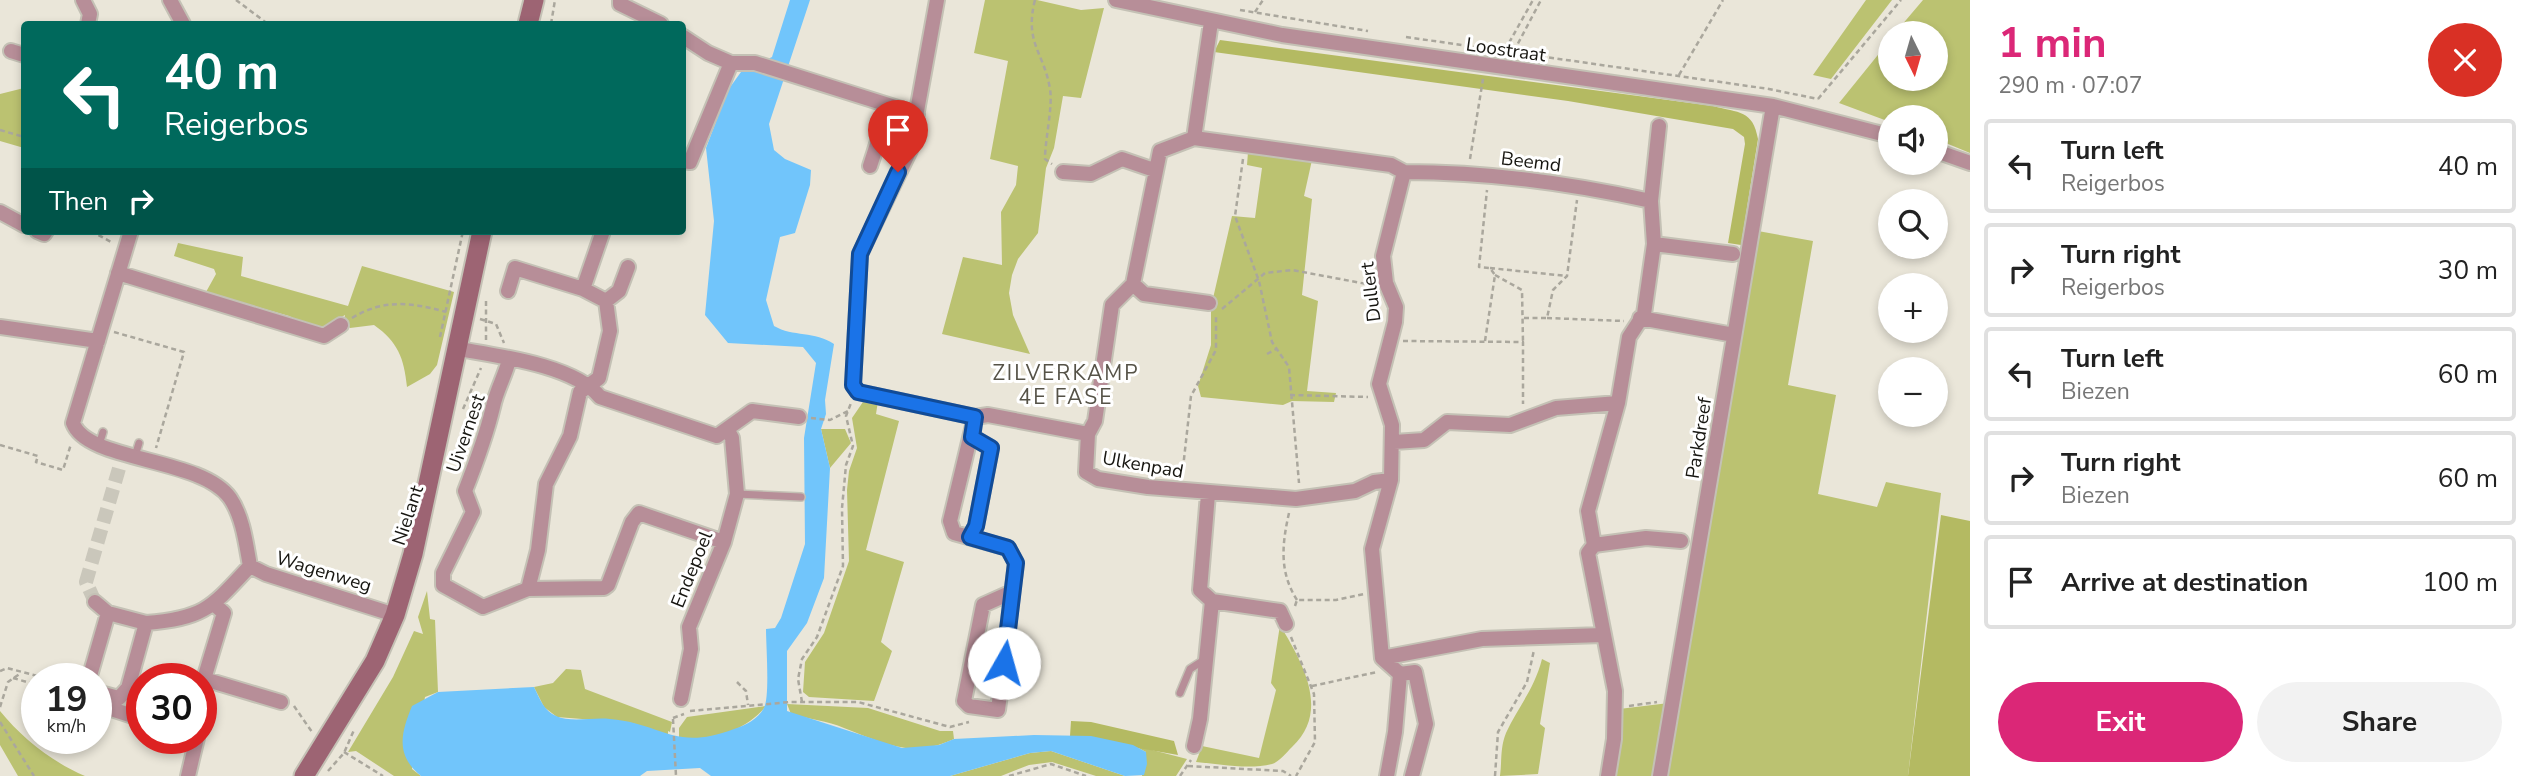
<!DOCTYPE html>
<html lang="en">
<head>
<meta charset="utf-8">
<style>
	:root { --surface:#fff; --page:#f2f2f2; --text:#222; --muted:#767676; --line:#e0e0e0; --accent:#db2777 }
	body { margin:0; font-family:"Nunito Sans",sans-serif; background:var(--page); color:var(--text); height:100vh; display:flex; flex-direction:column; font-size:26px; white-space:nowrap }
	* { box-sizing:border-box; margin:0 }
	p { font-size:23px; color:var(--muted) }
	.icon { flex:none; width:38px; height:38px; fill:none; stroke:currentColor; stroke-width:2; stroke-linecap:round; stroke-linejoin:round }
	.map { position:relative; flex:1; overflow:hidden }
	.drawer { display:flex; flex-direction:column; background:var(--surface); width:560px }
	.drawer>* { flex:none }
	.hud { position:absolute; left:21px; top:21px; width:665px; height:214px; border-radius:7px; box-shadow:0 4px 10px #0003; background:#00695c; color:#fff; overflow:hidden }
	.needle { width:46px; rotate:175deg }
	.tools { position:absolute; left:1878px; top:21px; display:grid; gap:14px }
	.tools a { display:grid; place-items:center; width:70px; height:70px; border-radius:50%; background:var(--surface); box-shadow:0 4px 10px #0003; font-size:35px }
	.speed { position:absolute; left:21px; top:663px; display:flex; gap:14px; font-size:35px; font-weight:700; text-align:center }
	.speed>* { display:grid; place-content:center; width:91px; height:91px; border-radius:50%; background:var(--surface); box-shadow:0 4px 10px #0003; line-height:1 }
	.speed small { font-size:18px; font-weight:400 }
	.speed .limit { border:10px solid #d22; background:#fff; color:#111 }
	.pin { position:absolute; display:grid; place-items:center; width:60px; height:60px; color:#fff; margin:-72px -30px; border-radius:50% 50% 50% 0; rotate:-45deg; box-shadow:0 0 7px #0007 }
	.pin .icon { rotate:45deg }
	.me { position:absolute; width:77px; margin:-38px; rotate:7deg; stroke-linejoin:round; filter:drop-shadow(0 0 5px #0008) }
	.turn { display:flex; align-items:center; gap:24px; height:147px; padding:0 28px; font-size:32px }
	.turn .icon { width:91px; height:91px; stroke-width:2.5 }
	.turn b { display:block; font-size:49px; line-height:60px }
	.then { display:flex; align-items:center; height:66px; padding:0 28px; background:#0003; gap:14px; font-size:26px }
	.round { display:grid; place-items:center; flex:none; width:74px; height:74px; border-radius:37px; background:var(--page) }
	.head { display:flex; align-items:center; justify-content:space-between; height:119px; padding:0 28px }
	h1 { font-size:42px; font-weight:700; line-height:52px; color:var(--accent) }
	.button { display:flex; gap:14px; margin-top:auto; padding:14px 28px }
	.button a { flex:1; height:80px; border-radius:42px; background:var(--accent); color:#fff; font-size:28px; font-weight:700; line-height:80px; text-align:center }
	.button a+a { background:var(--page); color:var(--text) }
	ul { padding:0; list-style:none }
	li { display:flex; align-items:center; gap:21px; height:94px; margin:0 14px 10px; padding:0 14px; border:4px solid var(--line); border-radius:7px }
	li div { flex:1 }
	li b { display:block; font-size:26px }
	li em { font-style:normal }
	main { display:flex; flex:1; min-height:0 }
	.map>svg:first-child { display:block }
</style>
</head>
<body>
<main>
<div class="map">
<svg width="1970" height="776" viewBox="0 0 1970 776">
	<rect width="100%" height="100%" fill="#eae6d9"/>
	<!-- green -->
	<path fill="#bbc271" d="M985 0H1037L1081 10 1104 8 1081 98 1063 96 1054 148 1046 168 1038 233 1018 259 1012 275 1009 293 1013 315 1030 354 942 334 963 257 1002 265 1001 212 1016 185 1018 166 990 159 1008 61 974 53Z
		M1866 0H1892L1831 79 1813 75Z
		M1923 0H1970V153L1936 139V117H1890V122L1839 103 1890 40V79H1936V33H1895Z
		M24 88V148L0 141V94Z
		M1248 152 1312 160 1304 196 1312 199 1302 295 1318 301 1307 391 1336 393 1334 402 1292 401 1283 405 1201 397 1198 386 1211 345V307L1232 216 1255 218 1262 168 1247 165Z
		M1758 231 1813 241 1788 385 1836 395 1818 494 1877 507 1886 482 1941 493 1908 776H1667Z
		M178 243 243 257 241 276 348 306 362 266 454 292 437 365 430 374 407 387C404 358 398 342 374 325L350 328 344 321 345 315 324 327 310 326 289 316 206 292 216 274 214 269 174 256Z
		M865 399 878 401 876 414 899 421 866 550 904 562 881 642 892 651 874 701 809 697 803 692 805 662 824 633 849 561 847 490 849 471 857 448 852 418Z
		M821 429H845L851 443 830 468Z
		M427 591 430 619 435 620 438 692 425 697 412 769 421 776H394L356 751 348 752 393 677 414 631 423 634 418 617Z
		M1280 625C1302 662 1331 711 1292 747 1286 753 1279 762 1272 764 1248 770 1220 764 1196 762L1202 746 1259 758 1276 690 1271 683Z
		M1542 659 1550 663 1540 724 1545 728 1538 774 1500 776C1502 761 1500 748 1506 733 1519 705 1534 690 1542 659Z
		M566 669 581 670 585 689 672 722 670 732 668 731V735L632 723 557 717 544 707 534 687 553 683Z
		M1669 703 1655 776H1616L1619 709Z
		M787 704 868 708 940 731H953L954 739C910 759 884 743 844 728 828 721 808 719 791 714Z
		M766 706C748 729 708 745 679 738V728L687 717Z
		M0 711C22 738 52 762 85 776H18L0 745Z
		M1133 745 1187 759 1176 776H1142L1146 752Z
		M1051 751 1125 776H1096L1052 762 1029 765 1001 776H950L1030 753Z"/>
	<!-- forest -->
	<path fill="#b4ba62" d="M1220 40 1713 106C1739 113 1753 110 1758 139L1741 245 1728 243 1745 144 1744 137 1733 129 1568 101 1214 52Z
		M1941 515 1970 521V776H1908Z
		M1071 721 1091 722 1174 741 1178 755 1070 736Z"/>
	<!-- water -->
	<path fill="#71c5fb" d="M790 0H810L769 124 774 150 785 159 811 170 810 185 795 233 780 237 766 300 774 326C793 337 815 331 834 344L825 400 826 414 821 429 830 468 824 578 807 623 787 651V711L902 748 939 745 954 739 1034 735 1091 736 1133 745 1146 752 1147 764 1144 775 1125 776 1051 751 1030 753 950 776H711L700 768 647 771 640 776H421C395 755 401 733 412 706L438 692 534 687C540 699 544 711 556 716 571 723 593 717 610 719 662 723 674 752 734 729 746 725 757 720 764 708 770 697 766 645 766 629L775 628 781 618 805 544 804 438 816 363 803 347 728 343 705 315 714 221 706 148 728 90 741 72 772 57Z"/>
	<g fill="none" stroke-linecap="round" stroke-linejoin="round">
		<!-- street-tunnel -->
		<path stroke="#cac7bb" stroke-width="14" stroke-dasharray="14 7" stroke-linecap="butt" d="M95 602 86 582 120 465"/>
		<!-- lane casing -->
		<g stroke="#c4c1b5" stroke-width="10">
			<path id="lane" d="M99 445 103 432
				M135 456 139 443
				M737 494 801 497
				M1180 693 1190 669 1204 660"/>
		</g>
		<!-- street casing -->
		<g stroke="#c4c1b5" stroke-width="18">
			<path id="street" d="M83 0 90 14 88 24
				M170 0 183 24
				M620 0V4L661 24
				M937 0 910 150 860 254 853 385 858 392 975 417 988 415 1088 434
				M1116 0 1282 35 1773 106 1890 136
				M1211 22 1194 138 1160 151 1133 284 1112 305 1095 421 1088 434 1086 472 1098 479 1148 487 1296 499 1355 491 1374 482 1391 480
				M682 36 708 53 731 63H755L917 114
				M11 51 24 55
				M1194 138 1391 165 1404 172 1383 256 1386 283 1396 307 1395 322 1379 384 1392 425 1391 480 1372 549 1382 658 1400 674
				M1936 151 1970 163
				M682 161 690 162 731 63
				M870 166 889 107
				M1063 172 1091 174 1122 159 1154 170
				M1404 172C1487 172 1570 183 1651 201
				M0 212 24 225
				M37 231 44 234 46 231
				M131 231 73 423C87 462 201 457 230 498 243 517 246 544 250 566
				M1654 244 1733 254
				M118 273 324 336 341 325
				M1133 284 1144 294 1209 303
				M583 289 603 231
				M508 291 515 268 583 289 606 301 610 331 599 378 580 392 570 436 546 484 538 550 528 589
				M606 301 619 291 628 267
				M1640 318 1734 335
				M0 327 98 341
				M459 349C498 356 574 365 600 397L717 436 752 411 799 417
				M509 360C505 376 496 391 493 407 486 436 476 463 465 491L473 512 443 573V585L483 607 528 589 604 588 608 585 632 522 639 513 724 542
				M975 417 950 521 954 533 1008 548 1016 563 998 710 969 706 964 701 983 605 1012 592
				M1394 442 1424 440 1447 422 1510 425 1556 408 1618 403
				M1208 494 1200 590 1212 601 1280 611 1286 624
				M970 537 976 526 991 448 972 437
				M1594 545 1588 511 1618 403 1629 337 1644 314 1654 244 1651 201 1659 126
				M250 566 266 574 395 615
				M95 602 108 613
				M146 623C205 618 211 608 250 566
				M1382 658 1482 639 1603 635
				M89 679 108 613 146 623 128 688 119 698 96 692
				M204 679 281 702
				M201 699 204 679 224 613 214 604
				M681 699 691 649 689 627 724 542 737 494 732 438 727 429
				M96 704 142 719
				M1194 746 1200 719 1212 601
				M188 776 197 738
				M1387 776 1395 732 1400 674 1415 672 1426 724 1412 776
				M1608 776 1614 739 1615 691 1588 553 1594 545 1646 538 1681 541
				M1660 776 1773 106"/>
		</g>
		<!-- secondary casing -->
		<g stroke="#c4c1b5" stroke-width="23">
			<path id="secondary" d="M528 24 534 0
				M304 776 375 661 395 615 413 554 482 231"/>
		</g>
		<!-- path -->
		<path stroke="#aaa79d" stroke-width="2.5" stroke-dasharray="5 3.5" stroke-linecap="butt" d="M236 0 268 24
			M1035 0C1024 43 1044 52 1050 89 1053 107 1045 139 1045 159L1052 164
			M1240 10 1368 31
			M1255 12 1263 0
			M551 24 555 0
			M1406 37 1769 89 1818 99
			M1505 50 1533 0
			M1514 51 1541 0
			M1679 75 1723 0
			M1818 99 1901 0
			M0 130 24 137
			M1243 159 1235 216 1259 281 1272 342 1289 367 1299 483
			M1470 159 1483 79
			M91 231 113 243
			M1490 268 1567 276
			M1495 275 1522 290 1523 342
			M1222 309 1265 273 1292 270 1372 285
			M352 318C383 299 411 302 446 312
			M1524 318H1547L1553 290 1567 276 1577 200
			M1547 318 1624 321
			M480 319 496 324 504 343
			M114 332 184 352 156 448
			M440 337 463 231
			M486 340V298
			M1403 341 1523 342V404
			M1485 341 1495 275 1490 268 1479 267 1487 190
			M1267 354 1276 349
			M1290 395 1368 397
			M463 409 481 368
			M811 418 830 420 848 411
			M0 445 38 456 36 462 63 470 71 444
			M1182 477 1191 396 1216 350V316
			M1289 513C1282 544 1279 572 1297 600
			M1295 606 1297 600H1336L1364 594
			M1291 637 1314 694 1315 742 1296 776
			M0 671 7 668 49 679
			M13 678 37 685
			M737 682 746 691 748 705
			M1312 686 1377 672
			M802 702 798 679 802 659 817 637 843 566 842 508 846 465 853 446 846 416 851 403
			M294 706 312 732
			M1629 706 1657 702
			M0 707 8 682 21 673
			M690 711 790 702H858L950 727 969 722
			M673 718 684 714
			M673 719 676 776
			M0 722 34 776
			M344 752 383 776
			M1188 766 1283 771 1291 776
			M328 771 344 753 354 730
			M1009 776 1051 764 1086 776
			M1180 776 1191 760
			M1495 776 1498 732 1527 682 1534 650"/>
		<!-- lane -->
		<use href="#lane" stroke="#b78e98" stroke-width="7"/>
		<!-- street -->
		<use href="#street" stroke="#b78e98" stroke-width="14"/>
		<!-- secondary -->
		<use href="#secondary" stroke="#9d6473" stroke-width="19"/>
	</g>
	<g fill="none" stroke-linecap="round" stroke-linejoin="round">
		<!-- route casing -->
		<g stroke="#114b97" stroke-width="18">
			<path id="route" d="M898 172 860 254 853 385 858 392 975 417 972 437 991 448 976 526 970 537 1008 548 1016 563 1004 663"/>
		</g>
		<!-- route -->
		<use href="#route" stroke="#1a73e8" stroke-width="12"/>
	</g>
	<g text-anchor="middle" stroke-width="6" stroke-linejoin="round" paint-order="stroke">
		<!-- street labels -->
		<g font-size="19" fill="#171611" stroke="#fff">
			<text transform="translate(1506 49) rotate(8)" y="7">Loostraat</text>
			<text transform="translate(1531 161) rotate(7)" y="7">Beemd</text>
			<text transform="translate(1370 292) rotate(-97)" y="7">Dullert</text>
			<text transform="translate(465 433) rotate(-71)" y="7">Uivernest</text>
			<text transform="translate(1698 438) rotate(-81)" y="7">Parkdreef</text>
			<text transform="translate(1143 464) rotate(10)" y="7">Ulkenpad</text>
			<text transform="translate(407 515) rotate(-72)" y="7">Nielant</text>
			<text transform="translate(691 569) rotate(-68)" y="7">Endepoel</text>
			<text transform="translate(324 571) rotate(17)" y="7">Wagenweg</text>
		</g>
		<!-- neighbourhood labels -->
		<g font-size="21" letter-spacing="2" fill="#555247" stroke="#fff">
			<text x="1066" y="380">ZILVERKAMP<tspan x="1066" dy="24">4E FASE</tspan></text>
		</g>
	</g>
</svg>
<div class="tools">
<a><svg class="needle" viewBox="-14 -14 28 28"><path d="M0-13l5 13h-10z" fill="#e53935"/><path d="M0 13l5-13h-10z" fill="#767676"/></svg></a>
<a><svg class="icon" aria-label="sound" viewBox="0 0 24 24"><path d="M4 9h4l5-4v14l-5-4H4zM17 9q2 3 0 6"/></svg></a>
<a><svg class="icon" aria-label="search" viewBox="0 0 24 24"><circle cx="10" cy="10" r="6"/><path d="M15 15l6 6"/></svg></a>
<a>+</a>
<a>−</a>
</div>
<div class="speed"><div>19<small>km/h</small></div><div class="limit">30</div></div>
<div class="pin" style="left:898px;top:172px;background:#d93025"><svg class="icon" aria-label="arrive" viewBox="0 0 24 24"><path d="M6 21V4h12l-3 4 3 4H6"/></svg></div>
<svg class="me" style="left:1004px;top:663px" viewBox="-20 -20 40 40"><circle r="19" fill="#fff"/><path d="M0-13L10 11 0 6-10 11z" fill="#1a73e8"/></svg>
<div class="hud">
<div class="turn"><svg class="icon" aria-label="left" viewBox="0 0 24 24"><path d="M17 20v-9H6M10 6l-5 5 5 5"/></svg><div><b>40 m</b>Reigerbos</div></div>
<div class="then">Then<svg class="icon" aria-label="right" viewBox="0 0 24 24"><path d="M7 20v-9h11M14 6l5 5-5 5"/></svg></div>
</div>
</div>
<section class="drawer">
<div class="head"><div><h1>1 min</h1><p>290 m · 07:07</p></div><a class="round" style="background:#d93025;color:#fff"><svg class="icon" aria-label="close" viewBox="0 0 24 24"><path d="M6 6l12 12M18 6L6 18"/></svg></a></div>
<ul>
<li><svg class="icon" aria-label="left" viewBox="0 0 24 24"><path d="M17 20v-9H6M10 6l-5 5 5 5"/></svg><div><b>Turn left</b><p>Reigerbos</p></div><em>40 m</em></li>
<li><svg class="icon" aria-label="right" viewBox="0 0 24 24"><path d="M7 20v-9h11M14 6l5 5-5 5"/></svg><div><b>Turn right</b><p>Reigerbos</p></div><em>30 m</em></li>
<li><svg class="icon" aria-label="left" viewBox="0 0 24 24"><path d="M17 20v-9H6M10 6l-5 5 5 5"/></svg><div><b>Turn left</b><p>Biezen</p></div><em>60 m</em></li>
<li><svg class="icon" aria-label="right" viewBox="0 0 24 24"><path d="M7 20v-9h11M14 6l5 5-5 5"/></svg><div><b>Turn right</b><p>Biezen</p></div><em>60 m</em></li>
<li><svg class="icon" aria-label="arrive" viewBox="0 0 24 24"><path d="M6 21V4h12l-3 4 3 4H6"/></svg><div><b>Arrive at destination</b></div><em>100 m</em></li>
</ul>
<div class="button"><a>Exit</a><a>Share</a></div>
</section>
</main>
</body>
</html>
